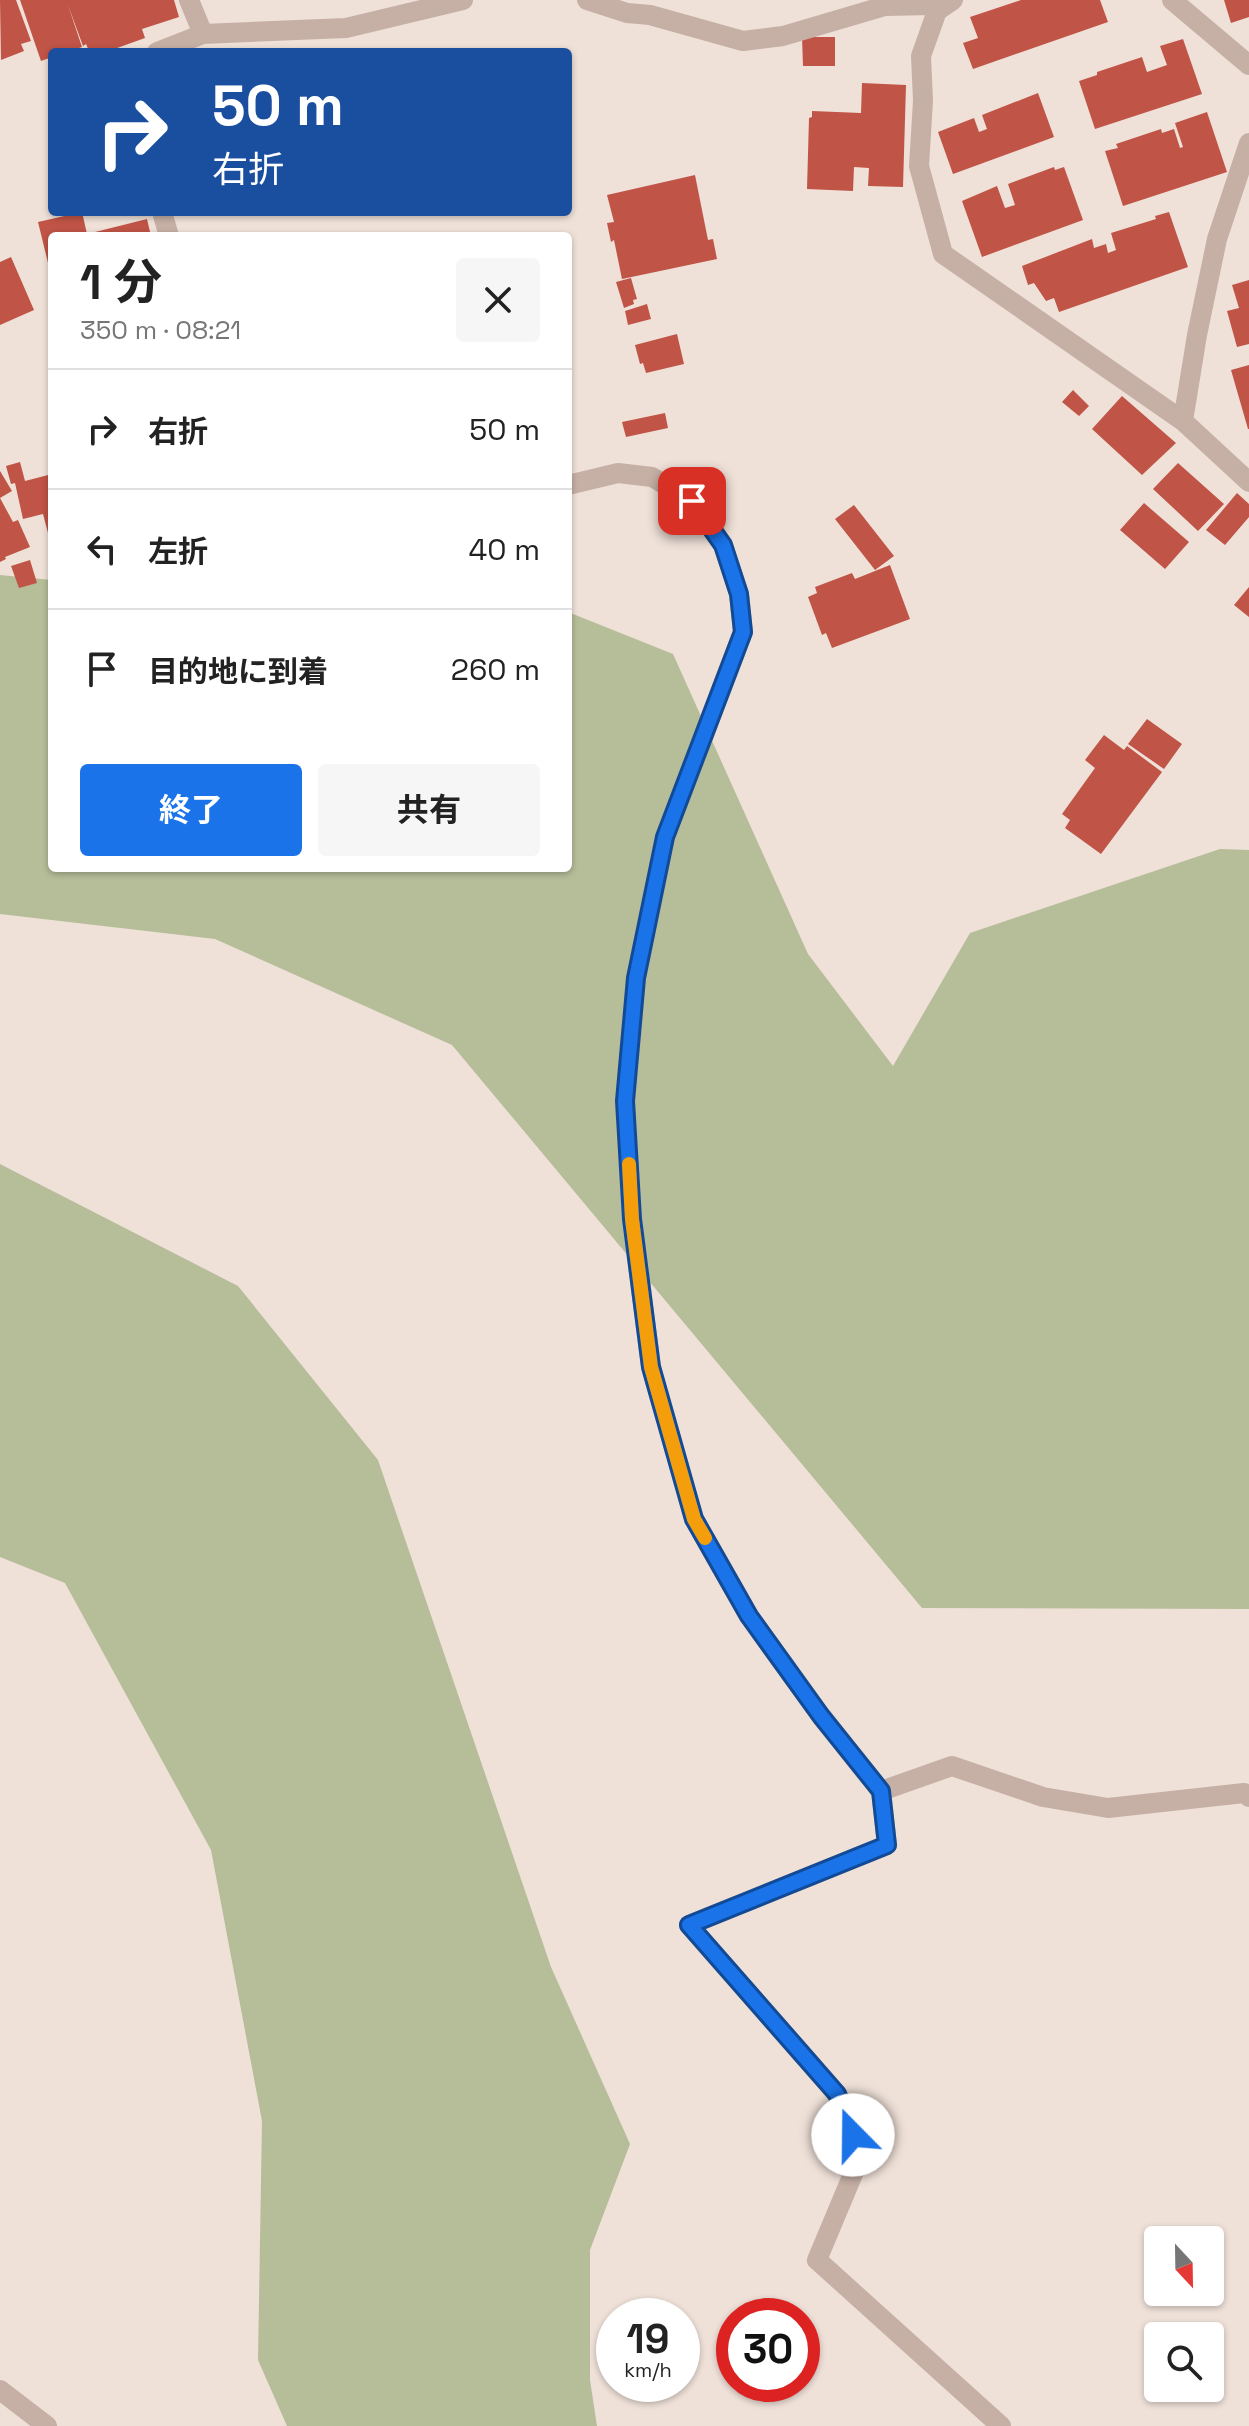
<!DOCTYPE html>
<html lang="ja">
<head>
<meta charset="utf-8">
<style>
	:root { --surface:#fff; --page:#f6f6f6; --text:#222; --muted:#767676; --line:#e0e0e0; --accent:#1a73e8 }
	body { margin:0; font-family:"Space Grotesk","Noto Sans JP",sans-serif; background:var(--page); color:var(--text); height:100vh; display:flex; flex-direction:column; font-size:30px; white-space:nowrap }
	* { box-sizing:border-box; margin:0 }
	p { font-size:26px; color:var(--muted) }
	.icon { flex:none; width:44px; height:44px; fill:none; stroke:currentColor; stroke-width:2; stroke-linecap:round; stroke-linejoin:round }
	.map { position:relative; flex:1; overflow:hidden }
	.sheet { position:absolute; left:48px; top:232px; width:524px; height:640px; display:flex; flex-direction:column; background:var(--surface); border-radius:8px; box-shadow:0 2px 6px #0004 }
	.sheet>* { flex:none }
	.hud { position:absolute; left:48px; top:48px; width:524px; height:168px; border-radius:8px; box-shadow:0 2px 6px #0004; background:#1a4fa0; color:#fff; overflow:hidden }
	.needle { width:52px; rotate:158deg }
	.tools { position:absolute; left:1144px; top:2226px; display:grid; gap:16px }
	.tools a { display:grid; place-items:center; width:80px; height:80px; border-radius:8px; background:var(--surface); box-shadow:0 2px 6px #0004; font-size:40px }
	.speed { position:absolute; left:596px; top:2298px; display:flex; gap:16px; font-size:40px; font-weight:700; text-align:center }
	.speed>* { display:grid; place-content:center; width:104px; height:104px; border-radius:50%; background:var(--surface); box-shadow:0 2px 6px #0004; line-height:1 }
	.speed small { font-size:20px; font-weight:400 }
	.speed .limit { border:12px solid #d22; background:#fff; color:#111 }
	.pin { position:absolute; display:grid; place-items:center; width:68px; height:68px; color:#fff; margin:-34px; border-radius:16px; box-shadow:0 4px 12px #0006 }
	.me { position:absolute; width:88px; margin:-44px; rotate:338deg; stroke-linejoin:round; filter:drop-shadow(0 0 6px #0008) }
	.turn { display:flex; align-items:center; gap:28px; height:168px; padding:0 32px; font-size:36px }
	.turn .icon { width:104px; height:104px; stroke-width:2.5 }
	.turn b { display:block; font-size:56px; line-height:68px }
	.round { display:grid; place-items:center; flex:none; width:84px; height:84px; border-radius:8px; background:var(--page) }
	.head { display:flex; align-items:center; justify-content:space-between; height:136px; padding:0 32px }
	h1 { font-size:48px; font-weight:700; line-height:60px }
	.action { display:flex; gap:16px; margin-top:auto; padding:16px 32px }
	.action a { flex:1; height:92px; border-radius:8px; background:var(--accent); color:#fff; font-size:32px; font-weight:700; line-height:92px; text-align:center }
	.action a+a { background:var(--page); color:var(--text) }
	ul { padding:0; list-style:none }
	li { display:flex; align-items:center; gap:24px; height:120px; padding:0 32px; border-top:2px solid var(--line) }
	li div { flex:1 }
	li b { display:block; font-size:30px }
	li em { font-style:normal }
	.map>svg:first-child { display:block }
</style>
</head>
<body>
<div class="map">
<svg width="1249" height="2426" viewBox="0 0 1249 2426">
	<rect width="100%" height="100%" fill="#efe1d8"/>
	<!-- green -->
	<path fill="#b6bd99" d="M0 575 52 580V868H568V612L673 654 808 954 893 1066 970 933 1220 849 1249 850V1609L922 1608 452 1045 215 939 0 914Z
		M0 1164 238 1286 378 1460 551 1967 630 2144 590 2250V2380L597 2426H287L258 2360 262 2121 211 1850 65 1583 0 1557Z"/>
	<!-- building -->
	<path fill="#c05446" d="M0 0H16L31 41 21 44 24 51 1 60Z
		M20 0H174L179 17 142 29 145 38 106 52H94L93 49 89 51 86 44 83 46 68 5 82 47 68 52H52V57L41 61Z
		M1021 0H1100L1108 22 973 69 963 43 978 38 970 17Z
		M1224 0H1249V17L1231 23Z
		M802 37H835V66H803Z
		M1183 39 1202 94 1095 129 1079 81 1097 75V72L1142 57 1147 72 1167 65 1160 46Z
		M862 83 906 85 903 187 868 186 869 168 854 167 853 191 807 189 809 118 812 117V111L861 113Z
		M1038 93 1054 137 953 174 938 132 974 118 979 132 987 129 982 115Z
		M1207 112 1227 172 1123 206 1105 151 1118 148 1116 144 1161 129 1162 133 1174 129 1180 148 1183 147 1175 123Z
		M1054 167 1055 170 1064 167 1083 220 982 257 962 201 997 186 1005 208 1015 205 1008 184Z
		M695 175 708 240 713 239 717 259 622 279 614 240 611 242 607 223 614 222 607 195Z
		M82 212 87 234 147 219 151 236H52L51 275 38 222Z
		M1169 212 1188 267 1059 312 1054 298 1046 301 1034 283 1028 285 1022 266 1092 239 1094 248 1106 244 1108 253 1116 250 1111 233 1156 219 1155 216Z
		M11 257 34 310 0 325V262Z
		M631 278 637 299 633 300 634 304 624 308 616 282Z
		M1249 280V344L1237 347 1227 311 1239 308 1232 285Z
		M647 304 651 319 628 325 625 311Z
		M677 334 684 364 646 373 643 363 640 364 635 345Z
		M1249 365V429H1248L1231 370Z
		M1073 390 1089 406 1079 416 1062 402Z
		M1122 396 1176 443 1142 475 1092 429Z
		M665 413 668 428 626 437 622 422Z
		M20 462 25 481 52 474V532L48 533 43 514 23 519 15 483 11 484 6 466Z
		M1178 463 1224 504 1198 531 1153 489Z
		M0 471 12 491 0 498 13 522 18 520 30 547 5 557 6 559 0 562Z
		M1237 493 1249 504V517L1225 545 1206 530Z
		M1144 503 1189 542 1165 569 1120 530Z
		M854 505 894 556 875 570 835 519Z
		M30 560 37 583 19 588 11 566Z
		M890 565 910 619 832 648 826 633 822 635 808 597 817 593 815 587 852 573 855 579Z
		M1249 587V617L1234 605Z
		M1147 719 1182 744 1164 769 1128 744Z
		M1104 735 1124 750 1127 746 1162 772 1101 854 1065 828 1070 820 1062 814 1095 768 1085 760Z"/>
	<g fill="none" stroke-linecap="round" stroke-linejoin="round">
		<!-- street -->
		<path stroke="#c6b0a5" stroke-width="20" d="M189 0 203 34
			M587 0 627 13 650 15 743 41 783 36 885 6 932 5 937 11
			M953 0 937 11 921 56 923 101 919 166 943 254 1183 421 1249 482
			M1172 0 1249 65
			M157 52 203 34 346 28 463 0
			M162 212 169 236
			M1183 421 1197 335 1217 239 1249 143
			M568 485 618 473 652 477 692 501 723 545 739 594 743 632 665 837 636 978 625 1101 632 1219 651 1367 694 1519 749 1616 821 1716 881 1791 887 1845 689 1925 837 2094 861 2155 817 2260 1001 2426
			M881 1791 952 1766 1043 1797 1108 1808 1244 1793 1249 1797
			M0 2390 47 2426"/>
	</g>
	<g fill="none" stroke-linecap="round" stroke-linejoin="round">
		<!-- route casing -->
		<g stroke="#114b97" stroke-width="20">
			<path id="route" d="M692 501 723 545 739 594 743 632 665 837 636 978 625 1101 632 1219 651 1367 694 1519 749 1616 821 1716 881 1791 887 1845 689 1925 837 2094 853 2135"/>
		</g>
		<!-- route -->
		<use href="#route" stroke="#1a73e8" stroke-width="14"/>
		<!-- slow -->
		<path stroke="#f59e0b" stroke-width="14" d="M629 1164 632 1219 651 1367 694 1519 705 1538"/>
	</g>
</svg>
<div class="tools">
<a><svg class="needle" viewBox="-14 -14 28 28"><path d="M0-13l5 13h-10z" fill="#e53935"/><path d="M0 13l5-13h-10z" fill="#767676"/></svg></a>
<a><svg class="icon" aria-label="search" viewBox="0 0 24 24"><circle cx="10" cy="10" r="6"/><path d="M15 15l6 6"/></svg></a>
</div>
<div class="speed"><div>19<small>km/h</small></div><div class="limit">30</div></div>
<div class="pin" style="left:692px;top:501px;background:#d93025"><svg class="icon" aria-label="arrive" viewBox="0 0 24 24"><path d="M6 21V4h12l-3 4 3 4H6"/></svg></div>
<svg class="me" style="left:853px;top:2135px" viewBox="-20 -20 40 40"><circle r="19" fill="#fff"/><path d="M0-13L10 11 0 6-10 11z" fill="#1a73e8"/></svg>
<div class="hud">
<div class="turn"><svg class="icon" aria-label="right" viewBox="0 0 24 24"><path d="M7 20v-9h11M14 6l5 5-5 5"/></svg><div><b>50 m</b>右折</div></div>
</div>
<section class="sheet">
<div class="head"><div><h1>1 分</h1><p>350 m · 08:21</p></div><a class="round"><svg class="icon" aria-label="close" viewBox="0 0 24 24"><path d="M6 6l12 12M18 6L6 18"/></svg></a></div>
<ul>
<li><svg class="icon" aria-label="right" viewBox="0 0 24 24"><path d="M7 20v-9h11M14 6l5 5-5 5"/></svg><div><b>右折</b></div><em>50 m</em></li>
<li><svg class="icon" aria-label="left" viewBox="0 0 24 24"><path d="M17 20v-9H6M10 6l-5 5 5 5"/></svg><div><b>左折</b></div><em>40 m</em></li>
<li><svg class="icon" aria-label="arrive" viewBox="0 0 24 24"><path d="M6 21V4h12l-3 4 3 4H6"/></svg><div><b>目的地に到着</b></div><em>260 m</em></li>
</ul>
<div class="action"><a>終了</a><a>共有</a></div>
</section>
</div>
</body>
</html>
